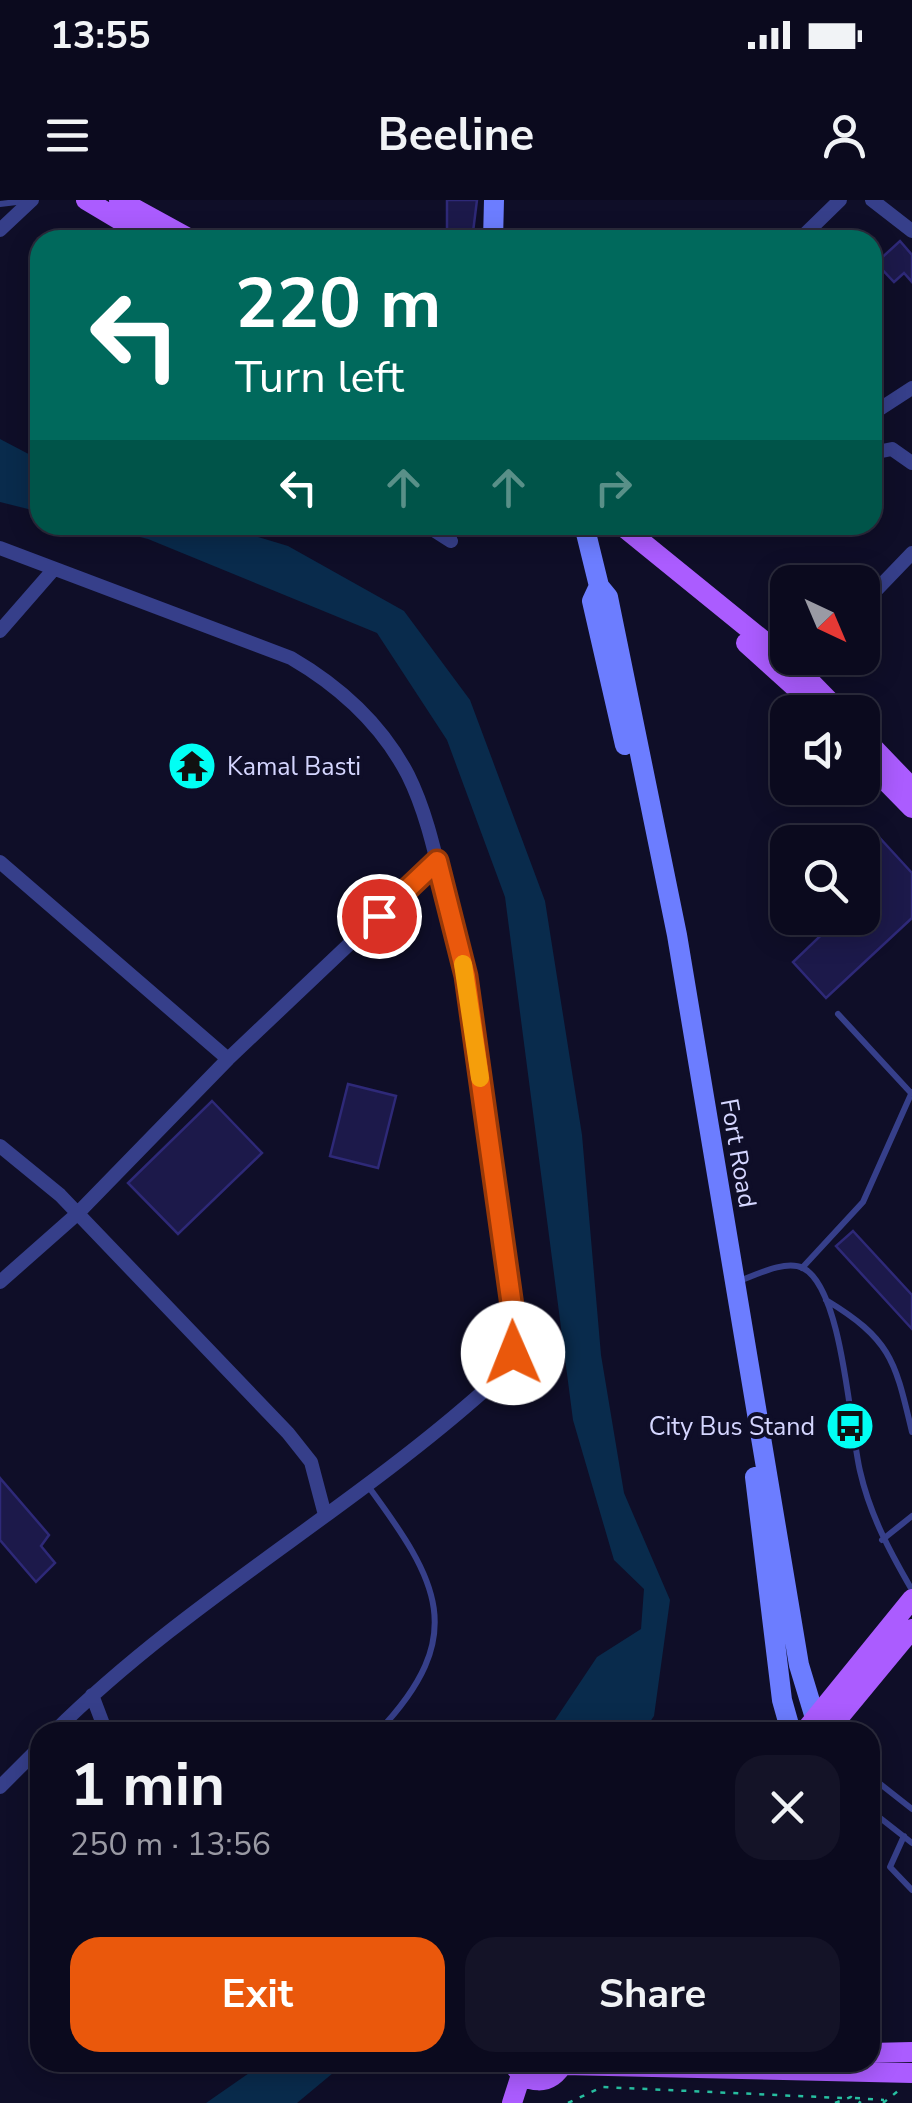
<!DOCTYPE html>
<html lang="en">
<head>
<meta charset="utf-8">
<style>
	:root { --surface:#0b0a1e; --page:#141327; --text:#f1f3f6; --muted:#9a9aa4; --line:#2b2b3c; --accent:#ea580c }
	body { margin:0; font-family:"Nunito Sans",sans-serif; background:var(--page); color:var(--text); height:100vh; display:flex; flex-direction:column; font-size:38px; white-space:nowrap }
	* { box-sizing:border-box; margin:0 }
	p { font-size:32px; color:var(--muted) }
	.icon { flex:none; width:55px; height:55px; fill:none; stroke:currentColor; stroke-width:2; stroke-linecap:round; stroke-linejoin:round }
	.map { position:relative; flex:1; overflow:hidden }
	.drawer { position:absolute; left:30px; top:1522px; width:850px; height:350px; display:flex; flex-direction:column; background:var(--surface); border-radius:30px; box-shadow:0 5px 25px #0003,0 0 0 2px var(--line) }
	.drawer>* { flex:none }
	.hud { position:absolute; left:30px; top:30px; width:852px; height:305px; border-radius:30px; box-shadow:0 5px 25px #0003,0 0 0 2px var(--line); background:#00695c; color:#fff; overflow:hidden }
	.needle { width:65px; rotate:136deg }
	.buttons { position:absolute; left:770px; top:365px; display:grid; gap:20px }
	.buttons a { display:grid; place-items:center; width:110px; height:110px; border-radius:20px; background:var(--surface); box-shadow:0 5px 25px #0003,0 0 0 2px var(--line); font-size:50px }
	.pin { position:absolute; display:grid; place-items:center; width:85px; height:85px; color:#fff; margin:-42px; border:5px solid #fff; border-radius:50%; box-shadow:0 2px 10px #0007 }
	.me { position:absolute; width:110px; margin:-55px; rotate:359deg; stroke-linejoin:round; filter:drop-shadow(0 0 8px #0008) }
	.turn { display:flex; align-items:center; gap:35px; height:210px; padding:0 40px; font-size:45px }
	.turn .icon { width:130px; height:130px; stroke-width:2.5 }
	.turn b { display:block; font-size:70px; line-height:85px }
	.lanes { display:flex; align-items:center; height:95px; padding:0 40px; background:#0003; justify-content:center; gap:50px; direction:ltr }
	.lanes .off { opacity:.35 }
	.round { display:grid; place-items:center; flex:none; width:105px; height:105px; border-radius:30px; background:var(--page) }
	.headline { display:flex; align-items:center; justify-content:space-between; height:170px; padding:0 40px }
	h1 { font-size:60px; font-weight:700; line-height:75px }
	.action { display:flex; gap:20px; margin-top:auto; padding:20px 40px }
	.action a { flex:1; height:115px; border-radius:30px; background:var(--accent); color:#fff; font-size:40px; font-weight:700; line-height:115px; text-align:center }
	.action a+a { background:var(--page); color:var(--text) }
	.status { display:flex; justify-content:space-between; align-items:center; height:70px; padding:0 50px; background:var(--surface); direction:ltr }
	.status svg { height:28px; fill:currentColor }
	header { display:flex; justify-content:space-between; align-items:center; height:130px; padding:0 40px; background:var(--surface); font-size:45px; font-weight:700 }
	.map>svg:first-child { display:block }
</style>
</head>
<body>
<div class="status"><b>13:55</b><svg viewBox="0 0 49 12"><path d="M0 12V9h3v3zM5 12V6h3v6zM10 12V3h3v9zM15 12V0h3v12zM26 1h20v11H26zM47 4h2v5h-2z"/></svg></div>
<header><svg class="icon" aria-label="menu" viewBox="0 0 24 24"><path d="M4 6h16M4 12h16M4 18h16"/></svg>Beeline<svg class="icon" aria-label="person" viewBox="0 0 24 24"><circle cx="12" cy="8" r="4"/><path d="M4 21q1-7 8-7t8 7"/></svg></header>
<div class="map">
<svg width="912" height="1903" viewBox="0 0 912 1903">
	<rect width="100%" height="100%" fill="#0f0e28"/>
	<!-- water -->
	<path fill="#092b4c" d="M0 239 40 260V312L0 302Z
		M92 325H219L288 346 404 411 470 500 545 701 582 935 601 1155 624 1293 670 1400 654 1516 643 1532H547L597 1457 641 1429 644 1389 614 1360 573 1220 505 697 447 540 377 433 148 339Z
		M265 1862H345V1863L297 1903H206Z"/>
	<!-- building -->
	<path fill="#1c194a" stroke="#2e2978" stroke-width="2.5" d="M447 0H477L472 40H447Z
		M900 41 912 55V82L904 73 894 82 876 63Z
		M878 636 912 673V718L826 798 793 762 839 718H862V651Z
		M348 884 396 896 378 968 330 956Z
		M212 901 262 953 178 1034 128 983Z
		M853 1031 912 1095V1129L836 1046Z
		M0 1278 49 1335 41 1346 55 1363 36 1382 0 1340Z"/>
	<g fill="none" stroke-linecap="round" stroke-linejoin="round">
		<!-- path -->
		<path stroke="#28c1a2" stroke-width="2.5" stroke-dasharray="5 8" stroke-linecap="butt" d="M855 1898 884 1900
			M568 1903 602 1887 842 1898
			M835 1903 851 1897 861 1903
			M883 1903 898 1891"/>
		<!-- lane -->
		<path stroke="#363f8a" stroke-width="6" d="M0 4 25 1
			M838 814 911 893
			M802 1068 863 1002 912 892
			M737 1082C754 1076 785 1059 803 1068 843 1088 850 1230 860 1271 870 1315 890 1352 912 1390
			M826 1100C892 1140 895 1161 912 1232
			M368 1286C438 1381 470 1435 378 1532
			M882 1340 912 1316
			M870 1576 912 1609
			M870 1610 912 1643
			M904 1636 890 1667 912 1690"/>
		<!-- street -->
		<path stroke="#363f8a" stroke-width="14" d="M872 0 912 31
			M0 30 32 0
			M799 40 840 0
			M872 214 912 188
			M872 253 892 249 912 263
			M426 325 451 341
			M0 348 291 458C339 486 382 525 408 575 427 613 436 658 446 699 480 832 493 970 512 1105 514 1143 513 1162 486 1189 348 1312 185 1402 54 1532
			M862 405 912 353
			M0 431 54 369
			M0 662 228 859
			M0 946 60 995 288 1233 311 1262 325 1315
			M0 1082 77 1014 228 859 437 661
			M92 1495 106 1532
			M0 1587 40 1547"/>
		<!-- secondary -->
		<path stroke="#6c7dff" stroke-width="20" d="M493 40 494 0
			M584 325 599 386 608 397 677 735 799 1465 819 1531
			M599 386 592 401 625 545
			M755 1277 782 1500 791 1532"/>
		<!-- primary -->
		<path stroke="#ab5cff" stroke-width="20" d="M86 0 153 40
			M119 0 192 40
			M621 325 796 467 840 512
			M746 443 817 507
			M862 536 912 588
			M862 557 912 608
			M804 1532 912 1399
			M827 1532 912 1429
			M870 1853 912 1852
			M512 1862C525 1886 552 1887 564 1862
			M564 1865 912 1873
			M512 1903 521 1875"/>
	</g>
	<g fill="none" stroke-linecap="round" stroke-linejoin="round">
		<!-- route casing -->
		<g stroke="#983908" stroke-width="25">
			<path id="route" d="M379 716 437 661 466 776 512 1106 513 1153"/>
		</g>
		<!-- route -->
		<use href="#route" stroke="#ea580c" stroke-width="18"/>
		<!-- slow -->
		<path stroke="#f59e0b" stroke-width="18" d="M463 764 480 878"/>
	</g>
	<!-- icons -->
	<defs>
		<g id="temple-disc" transform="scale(2.5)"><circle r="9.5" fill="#01fff4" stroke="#0f0e28"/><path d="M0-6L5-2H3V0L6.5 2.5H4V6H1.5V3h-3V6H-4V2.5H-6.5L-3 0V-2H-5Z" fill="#111"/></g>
		<g id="bus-disc" transform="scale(2.5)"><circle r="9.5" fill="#01fff4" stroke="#0f0e28"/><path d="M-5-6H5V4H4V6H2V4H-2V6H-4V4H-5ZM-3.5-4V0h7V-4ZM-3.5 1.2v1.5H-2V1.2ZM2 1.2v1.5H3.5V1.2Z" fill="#111"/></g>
	</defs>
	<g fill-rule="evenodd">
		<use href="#temple-disc" x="192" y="566"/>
		<use href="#bus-disc" x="850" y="1226"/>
	</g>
	<g text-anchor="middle" stroke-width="8" stroke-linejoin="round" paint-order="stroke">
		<!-- poi labels -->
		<g font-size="25" fill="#d5d6ff" stroke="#0f0e28" text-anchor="start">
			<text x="227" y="575">Kamal Basti</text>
			<text x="815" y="1235" text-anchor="end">City Bus Stand</text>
		</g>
		<!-- street labels -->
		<g font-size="25" fill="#d5d6ff" stroke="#0f0e28">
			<text transform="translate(739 953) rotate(80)" y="9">Fort Road</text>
		</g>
	</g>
</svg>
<div class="buttons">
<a><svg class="needle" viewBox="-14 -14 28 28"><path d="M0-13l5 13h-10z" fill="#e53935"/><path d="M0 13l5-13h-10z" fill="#9a9aa4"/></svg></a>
<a><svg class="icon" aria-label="sound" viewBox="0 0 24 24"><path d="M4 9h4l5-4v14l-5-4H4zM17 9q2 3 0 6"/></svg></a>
<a><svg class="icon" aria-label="search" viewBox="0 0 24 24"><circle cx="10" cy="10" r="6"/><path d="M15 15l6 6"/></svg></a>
</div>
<div class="pin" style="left:379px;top:716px;background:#d93025"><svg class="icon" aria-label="arrive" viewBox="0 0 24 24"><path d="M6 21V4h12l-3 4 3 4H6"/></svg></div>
<svg class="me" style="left:513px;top:1153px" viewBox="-20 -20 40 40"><circle r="19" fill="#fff"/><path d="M0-13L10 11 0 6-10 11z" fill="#ea580c"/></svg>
<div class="hud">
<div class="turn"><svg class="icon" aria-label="left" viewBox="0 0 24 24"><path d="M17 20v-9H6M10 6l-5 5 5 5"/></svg><div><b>220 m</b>Turn left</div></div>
<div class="lanes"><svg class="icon" aria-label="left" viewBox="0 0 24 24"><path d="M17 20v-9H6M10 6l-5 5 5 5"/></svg><svg class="icon off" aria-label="ahead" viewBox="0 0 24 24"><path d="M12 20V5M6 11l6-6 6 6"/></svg><svg class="icon off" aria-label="ahead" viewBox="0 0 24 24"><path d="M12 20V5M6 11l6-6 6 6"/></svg><svg class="icon off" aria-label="right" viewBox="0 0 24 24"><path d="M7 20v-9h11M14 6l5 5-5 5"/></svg></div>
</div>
<section class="drawer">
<div class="headline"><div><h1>1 min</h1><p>250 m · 13:56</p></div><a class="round"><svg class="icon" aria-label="close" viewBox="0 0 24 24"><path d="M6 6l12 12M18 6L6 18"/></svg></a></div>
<div class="action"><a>Exit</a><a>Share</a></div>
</section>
</div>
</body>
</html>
